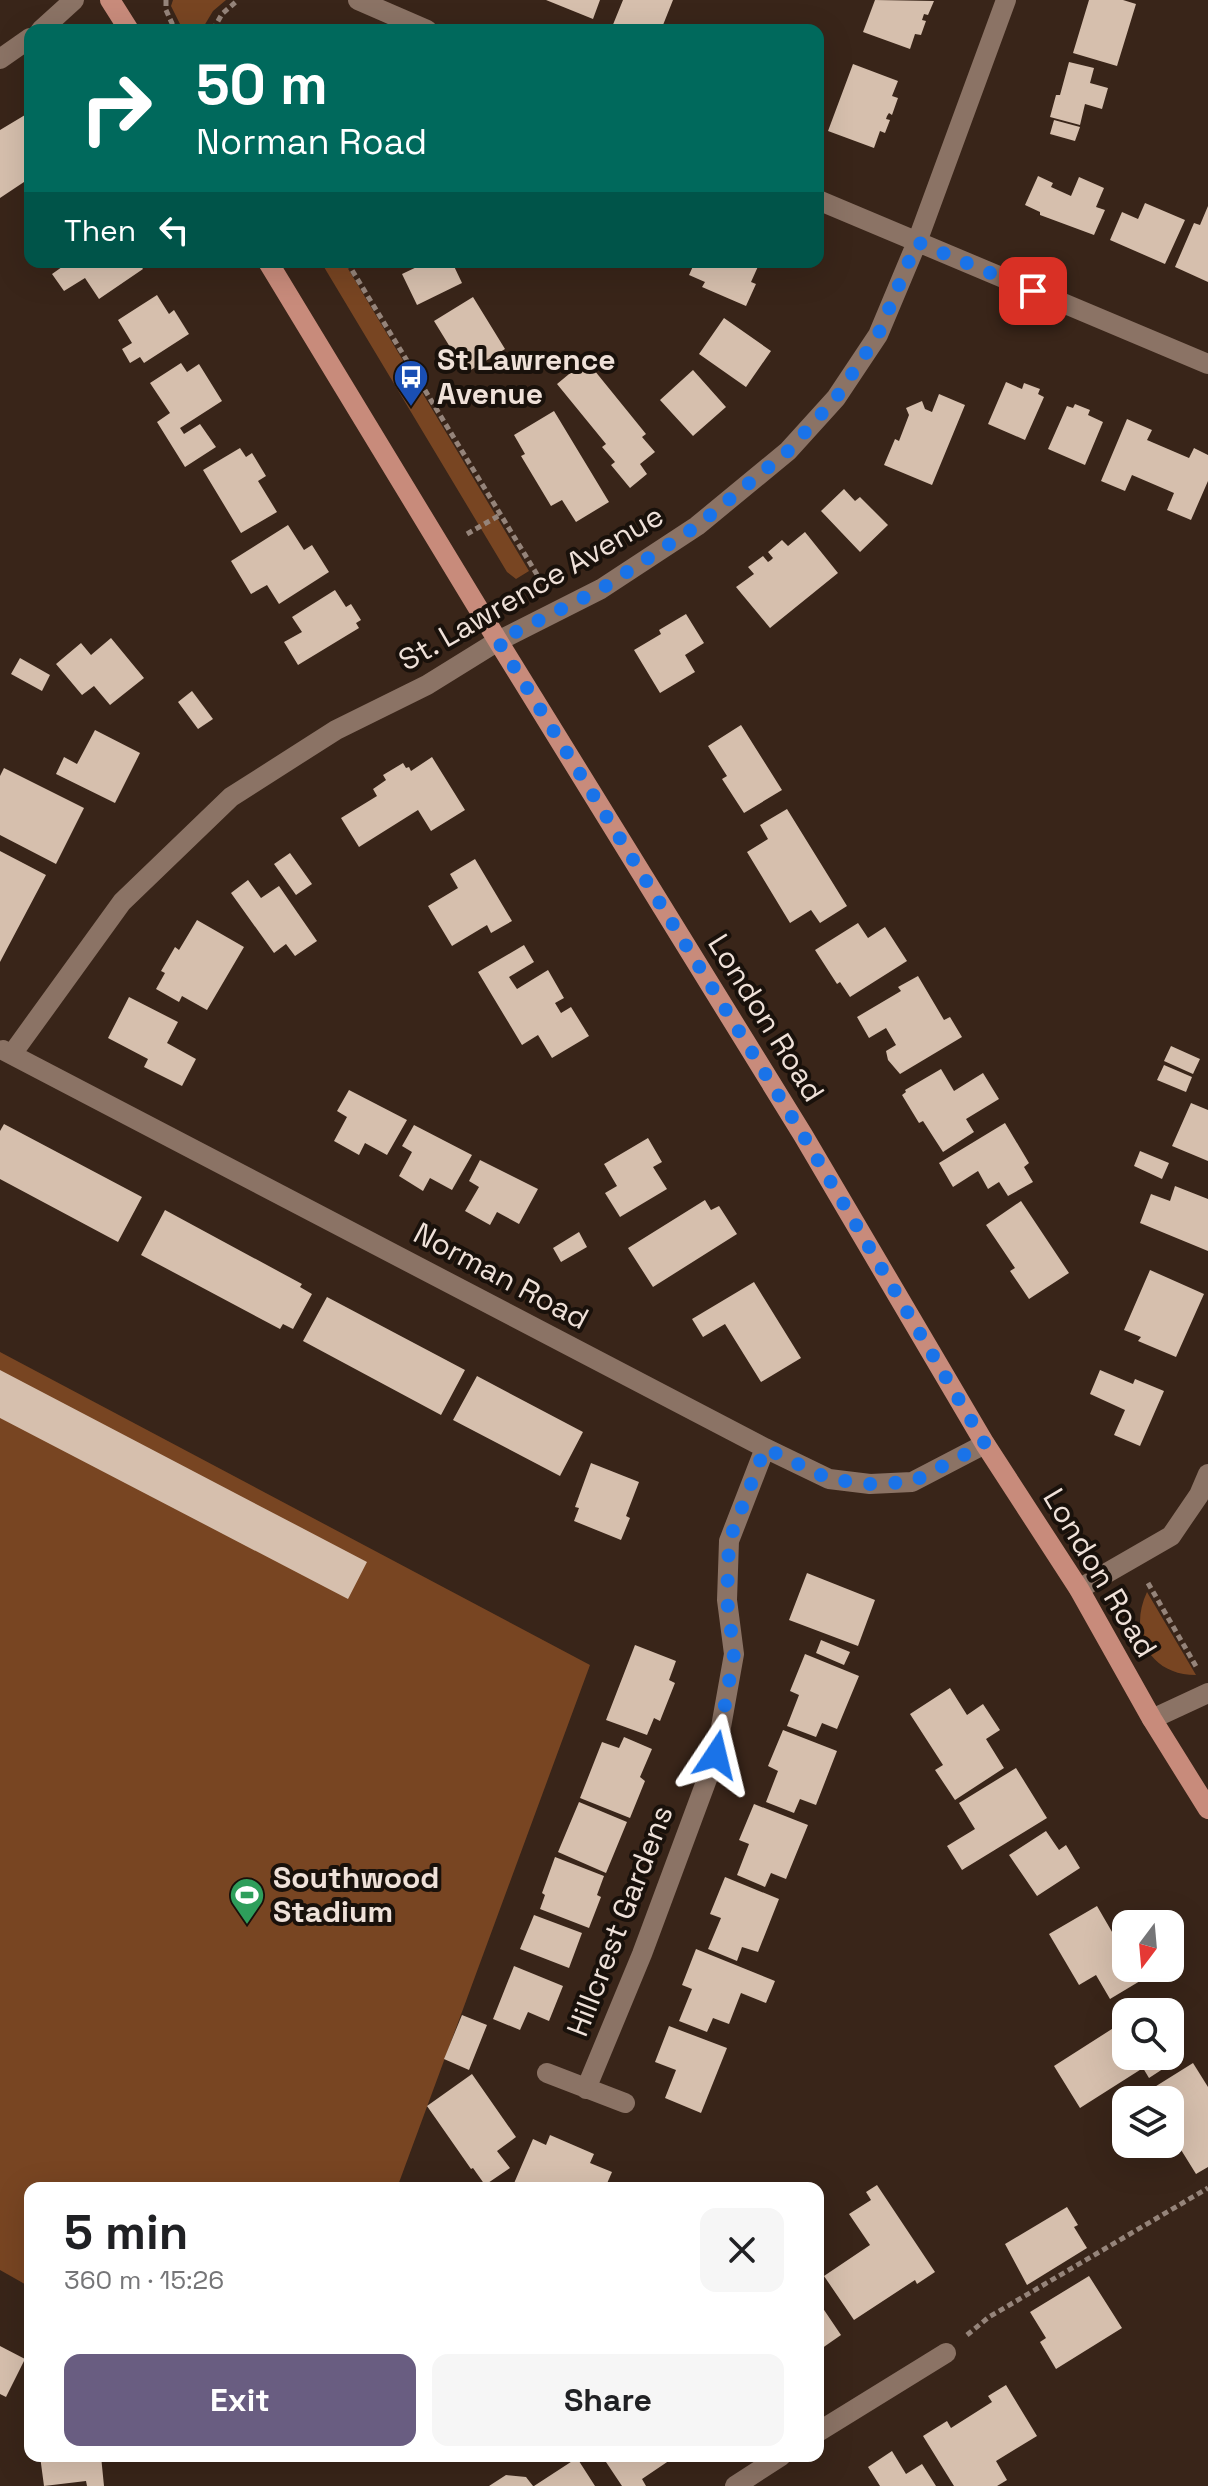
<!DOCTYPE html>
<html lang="en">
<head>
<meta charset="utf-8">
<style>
	:root { --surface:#fff; --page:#f6f6f6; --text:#202124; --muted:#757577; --accent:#695d81 }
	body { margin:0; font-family:"Space Grotesk",sans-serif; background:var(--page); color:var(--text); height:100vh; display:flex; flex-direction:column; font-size:30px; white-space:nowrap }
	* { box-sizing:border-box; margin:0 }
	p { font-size:26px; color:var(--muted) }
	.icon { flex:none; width:44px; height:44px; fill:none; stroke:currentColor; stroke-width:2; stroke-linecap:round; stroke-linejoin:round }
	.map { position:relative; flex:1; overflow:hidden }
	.panel { position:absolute; left:24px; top:2182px; width:800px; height:280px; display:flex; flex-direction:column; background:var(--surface); border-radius:16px; box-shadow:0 8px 32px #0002 }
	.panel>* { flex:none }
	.banner { position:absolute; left:24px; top:24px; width:800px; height:244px; border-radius:16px; box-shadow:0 8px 32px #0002; background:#00695c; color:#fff; overflow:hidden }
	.needle { width:52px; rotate:196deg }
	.fabs { position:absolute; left:1112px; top:1910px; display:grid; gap:16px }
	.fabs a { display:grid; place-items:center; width:72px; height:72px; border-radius:16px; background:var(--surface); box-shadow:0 8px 32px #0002; font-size:40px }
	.pin { position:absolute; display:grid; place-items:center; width:68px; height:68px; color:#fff; margin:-34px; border-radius:16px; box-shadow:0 4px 12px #0006 }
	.me { position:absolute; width:88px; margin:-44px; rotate:10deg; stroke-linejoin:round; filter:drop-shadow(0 0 6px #0008) }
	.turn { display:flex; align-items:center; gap:28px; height:168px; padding:0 40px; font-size:36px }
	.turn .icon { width:104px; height:104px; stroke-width:2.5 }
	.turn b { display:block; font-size:56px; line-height:68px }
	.then { display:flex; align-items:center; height:76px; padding:0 40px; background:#0003; gap:16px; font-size:30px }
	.round { display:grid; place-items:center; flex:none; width:84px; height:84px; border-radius:16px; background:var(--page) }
	.head { display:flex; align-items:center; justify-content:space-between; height:136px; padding:0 40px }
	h1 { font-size:48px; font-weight:600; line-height:60px }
	.cta { display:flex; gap:16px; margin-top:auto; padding:16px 40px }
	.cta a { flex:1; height:92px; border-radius:16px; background:var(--accent); color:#fff; font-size:32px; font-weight:600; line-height:92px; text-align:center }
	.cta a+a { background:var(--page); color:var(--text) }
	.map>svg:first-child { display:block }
</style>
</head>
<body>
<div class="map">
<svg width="1208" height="2486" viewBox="0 0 1208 2486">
	<rect width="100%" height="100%" fill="#392519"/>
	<!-- green -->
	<path fill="#784522" d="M173 0H226L213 11 204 26 206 30H183L171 6Z
		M321 262H344L529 571 516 579 507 572Z
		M0 1352 590 1665 397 2188H30V2287L0 2270Z
		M1147 1592 1196 1675C1149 1675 1128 1632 1147 1592Z"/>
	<!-- building -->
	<path fill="#d6bfad" d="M546 0H600L593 19Z
		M623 0H673L661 30H619L612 27Z
		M875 0 934 1 928 15 924 14 922 20 926 21 921 35 915 34 910 49 863 32Z
		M1089 0H1123L1136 4 1117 66 1073 53Z
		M1069 62 1094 68 1090 83 1108 88 1102 109 1085 104 1080 125 1050 117 1056 95H1060Z
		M853 64 898 81 892 96 898 98 892 115 889 113 887 116 886 119 890 120 885 133 880 131 874 148 828 131Z
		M25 115 30 123V169L27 171 30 178 0 198V130Z
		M1054 120 1080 127 1075 141 1050 134Z
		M1038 176 1053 183 1051 187 1071 196 1079 177 1104 188 1096 207 1105 210 1094 235 1040 215V212L1025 205Z
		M1145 203 1185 220 1165 264 1110 240 1122 212 1138 219Z
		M1208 206V282L1175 267 1194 223 1200 225Z
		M69 262H138L143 269 99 299 85 278 64 291 52 274Z
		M419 262H452L462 283 417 305 402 274 421 265Z
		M695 262H760L751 282 756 284 746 306 702 287 705 282 689 275Z
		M157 295 169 314 174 310 189 334 144 363 140 357 130 363 122 349 132 343 118 320Z
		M473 297 505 349 466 373 434 321Z
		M724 318 771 351 746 387 699 354Z
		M586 360 646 434 642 437 655 452 640 464 647 474 630 488 611 465 615 462 602 447 606 444 557 384Z
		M181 363 187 372 199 364 222 401 180 428 184 434 200 424 216 447 185 467 157 422 170 413 150 383Z
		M693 370 726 407 693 436 660 400Z
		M1006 382 1022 389 1024 383 1040 389 1038 394 1044 397 1025 440 988 424Z
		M939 394 965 405 932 485 884 465 895 439 899 441 909 415 906 408 922 401 925 409 932 412Z
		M1075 404 1090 410 1088 415 1103 422 1085 465 1048 449 1067 406 1073 408Z
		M554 411 609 502 576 522 562 500 551 506 521 456 525 454 514 435Z
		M1127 419 1152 430 1147 440 1189 458 1194 448 1208 455V481L1191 520 1167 510 1174 493 1132 475 1125 491 1101 481Z
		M240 448 246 457 252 453 266 476 258 481 277 512 241 533 203 470Z
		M844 489 855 501 860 497 888 525 860 552 821 511Z
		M288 525 304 550 312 545 329 572 279 604 267 585 251 594 231 561Z
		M805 532 838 573 770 628 736 587 754 574 748 567 763 556 768 562 771 560 773 558 768 552 782 540 788 546Z
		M335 590 346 607 351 604 361 620 356 623 359 628 298 665 284 642 302 632 292 617Z
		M686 614 704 643 685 655 695 672 660 693 634 650 661 634 659 630Z
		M111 638 144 678 110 705 94 686 82 695 56 664 81 643 91 655Z
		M20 658 50 675 42 691 11 674Z
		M192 691 213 719 198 729 178 702Z
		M741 725 782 790 744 813 722 779 727 776 708 746Z
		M95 730 140 753 115 803 56 774 64 757 77 764Z
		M432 757 465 810 431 831 418 810 359 847 341 818 377 796 373 789 386 780 383 775 403 763 406 768 409 767 411 771Z
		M4 768 84 808 56 864 0 835V776Z
		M787 809 847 906 820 923 811 910 790 923 747 852 768 839 760 825Z
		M0 851 46 875 0 962Z
		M290 853 312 884 296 895 274 864Z
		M475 859 512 921 491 933 487 925 452 946 428 906 458 888 450 874Z
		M248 880 261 898 279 886 317 941 295 956 286 944 274 953 231 893Z
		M197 920 244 947 207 1010 182 996 179 1002 156 989 165 973 161 971 175 947 179 950Z
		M858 923 868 938 885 927 907 961 850 997 840 982 837 984 815 950Z
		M524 945 534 962 509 977 517 989 548 970 564 998 555 1003 561 1013 571 1007 589 1036 552 1058 538 1035 522 1045 478 972Z
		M918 976 944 1020 950 1017 962 1037 900 1074 888 1060 886 1051 896 1045 886 1028 869 1038 857 1017 901 991 898 987Z
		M129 997 178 1022 167 1043 196 1059 182 1086 144 1067 148 1059 108 1038Z
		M1171 1046 1200 1059 1193 1074 1164 1061Z
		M1164 1065 1192 1077 1186 1092 1157 1080Z
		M941 1069 954 1091 983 1073 999 1099 966 1119 974 1132 943 1152 923 1121 919 1123 902 1095 906 1092 905 1090Z
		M349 1090 407 1120 387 1155 365 1143 359 1155 334 1141 347 1117 337 1111Z
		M1191 1103 1208 1110V1161L1172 1146Z
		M1005 1123 1029 1163 1024 1167 1033 1182 1008 1196 999 1182 988 1189 978 1171 953 1187 939 1163Z
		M4 1124 142 1197 118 1242 0 1179V1131Z
		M414 1125 472 1155 452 1190 430 1178 423 1191 399 1176 412 1152 402 1146Z
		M648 1138 662 1162 653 1167 667 1189 620 1217 605 1193 617 1186 604 1164Z
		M1140 1151 1169 1163 1162 1179 1134 1166Z
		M480 1160 538 1189 519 1224 497 1212 490 1225 465 1211 479 1187 469 1181Z
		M1175 1186 1208 1199V1251L1140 1223 1151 1194 1170 1201Z
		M705 1200 711 1210 719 1206 737 1234 653 1287 628 1248Z
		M1021 1201 1069 1273 1029 1299 1010 1271 1015 1268 986 1225Z
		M165 1210 302 1284 300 1287 312 1294 293 1329 283 1324 280 1329 141 1255Z
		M579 1232 587 1247 561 1262 553 1248Z
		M1150 1270 1204 1294 1176 1357 1138 1341 1141 1337 1124 1330Z
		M754 1282 801 1358 761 1382 725 1324 703 1337 692 1319Z
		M327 1297 465 1370 441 1415 303 1341Z
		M0 1370 367 1562 348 1599 0 1418Z
		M1100 1370 1133 1384 1135 1379 1164 1391 1140 1446 1114 1435 1125 1410 1090 1394Z
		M477 1376 583 1432 560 1476 453 1420Z
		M591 1463 639 1482 626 1516 630 1518 621 1540 574 1521 579 1508 575 1507Z
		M807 1573 875 1600 858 1646 789 1620Z
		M821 1640 850 1652 844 1665 816 1653Z
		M635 1645 676 1661 669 1680 675 1683 660 1721 654 1718 647 1735 606 1720Z
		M805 1654 859 1676 837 1729 822 1723 816 1737 787 1726 799 1695 790 1691Z
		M950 1688 967 1715 983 1704 1000 1730 986 1739 1004 1768 955 1800 935 1770 943 1765 910 1714Z
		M783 1730 837 1751 816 1805 800 1799 794 1813 766 1802 778 1771 768 1766Z
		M624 1737 652 1749 640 1777 645 1781 630 1818 580 1798 602 1742 619 1748Z
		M1016 1768 1047 1818 962 1870 947 1846 975 1829 959 1803Z
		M579 1802 627 1822 606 1873 558 1852Z
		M754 1804 808 1825 786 1879 771 1873 765 1887 737 1875 749 1844 739 1840Z
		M1046 1831 1059 1850 1066 1845 1080 1868 1037 1896 1009 1855Z
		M555 1857 604 1876 597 1895 601 1897 589 1928 540 1909 545 1895 542 1893Z
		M725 1877 779 1899 758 1952 742 1947 737 1961 708 1949 721 1918 710 1914Z
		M1097 1906 1126 1956V1968H1133L1140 1981 1110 1999 1096 1975 1079 1985 1049 1934Z
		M534 1915 582 1933 569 1968 520 1949Z
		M696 1949 775 1981 766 2003 741 1993 729 2024 713 2018 707 2032 679 2021 692 1989 682 1985Z
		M514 1966 563 1986 549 2021 528 2012 520 2030 493 2019Z
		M462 2015 487 2025 469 2070 444 2059Z
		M1126 2020V2056H1167L1172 2063 1149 2078 1143 2068 1080 2108 1054 2066Z
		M669 2026 727 2048 701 2113 665 2098 676 2070 655 2062Z
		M1193 2063 1208 2087V2167L1196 2174 1170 2132V2100H1150L1145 2093Z
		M472 2074 516 2137 497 2151 510 2168 485 2185 473 2168 471 2169 427 2106Z
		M550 2135 594 2154 590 2163 612 2172 605 2188H512L533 2139 546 2145Z
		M877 2185 935 2272 917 2284 915 2280 854 2320 824 2276 870 2245 849 2214 871 2200 866 2192Z
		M1067 2207 1078 2225 1074 2227 1087 2248 1027 2285 1005 2244Z
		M1089 2276 1122 2328 1056 2369 1040 2342 1046 2338 1030 2312Z
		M818 2301 841 2335 818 2351Z
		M0 2346 25 2359 6 2397 0 2394Z
		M1006 2385 1037 2436 996 2461 1007 2480 997 2486H954L923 2436 947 2421 951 2428 992 2402 988 2396Z
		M892 2451 906 2474 922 2464 936 2486H880L868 2467Z
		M40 2456H101L104 2486H87L86 2481 44 2486Z
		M602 2456H676L642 2479 646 2486H622Z
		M577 2458 595 2486H534Z
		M506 2475 526 2477 533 2486H489Z"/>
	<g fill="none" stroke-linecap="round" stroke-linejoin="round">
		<!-- path -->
		<path stroke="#95847a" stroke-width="5" stroke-dasharray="6 4" stroke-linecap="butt" d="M166 0V10L175 30
			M213 30 222 14 238 0
			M347 262 544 586
			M467 534 500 515
			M1148 1583 1197 1668
			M967 2335 989 2317 1208 2188"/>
		<!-- minor -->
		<path stroke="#8b7365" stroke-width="20" d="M358 0 427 30
			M41 30 74 0
			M0 59 30 38
			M818 200 1208 364
			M3 1050 765 1448 829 1479 870 1484 912 1482 985 1444
			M12 1054 122 902 231 797 336 730 427 685 498 641 601 589 697 526 788 451 836 398 878 335 917 242 1006 0
			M1079 1589 1171 1536 1199 1495 1208 1474
			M1152 1719 1208 1693
			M547 2073 625 2103
			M586 2089 642 1954 716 1755 734 1654 727 1600 729 1541 765 1448
			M818 2432 946 2353
			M735 2486 781 2456"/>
		<!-- major -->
		<path stroke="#c88b7b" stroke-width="20" d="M110 0 129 30
			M268 262 498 641 803 1135 985 1444 1079 1589 1152 1719 1208 1809"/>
	</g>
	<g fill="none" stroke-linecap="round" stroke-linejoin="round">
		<!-- route -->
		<path stroke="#1a73e8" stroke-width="14" stroke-dasharray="0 25.2" d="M716 1755 734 1654 727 1600 729 1541 765 1448 829 1479 870 1484 912 1482 985 1444 803 1135 498 641 601 589 697 526 788 451 836 398 878 335 917 242 1033 291"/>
	</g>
	<!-- icons -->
	<defs>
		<g id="bus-pin" transform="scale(1.8)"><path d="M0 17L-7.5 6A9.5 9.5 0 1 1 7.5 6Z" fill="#1a4fb4" stroke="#19110b"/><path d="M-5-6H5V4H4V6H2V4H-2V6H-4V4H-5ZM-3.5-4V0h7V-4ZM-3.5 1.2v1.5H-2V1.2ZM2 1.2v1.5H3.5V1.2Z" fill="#fff"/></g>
		<g id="stadium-pin" transform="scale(1.8)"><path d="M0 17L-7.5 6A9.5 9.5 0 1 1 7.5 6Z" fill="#2e9e5b" stroke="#19110b"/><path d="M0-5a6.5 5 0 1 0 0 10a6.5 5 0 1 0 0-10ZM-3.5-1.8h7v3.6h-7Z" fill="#fff"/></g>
	</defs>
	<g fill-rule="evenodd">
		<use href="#bus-pin" x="411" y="377"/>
		<use href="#stadium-pin" x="247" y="1895"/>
	</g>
	<g text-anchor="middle" stroke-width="8" stroke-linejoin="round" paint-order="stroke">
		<!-- poi labels -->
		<g font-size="30" font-weight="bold" fill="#efe1d9" stroke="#19110b" text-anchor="start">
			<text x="437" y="370">St Lawrence<tspan x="437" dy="34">Avenue</tspan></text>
			<text x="273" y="1888">Southwood<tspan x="273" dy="34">Stadium</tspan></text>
		</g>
		<!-- street labels -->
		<g font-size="30" fill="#efe1d9" stroke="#19110b">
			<text transform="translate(531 588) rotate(-30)" y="10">St. Lawrence Avenue</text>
			<text transform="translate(766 1018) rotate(58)" y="10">London Road</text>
			<text transform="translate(501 1276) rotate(28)" y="10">Norman Road</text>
			<text transform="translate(1100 1573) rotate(59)" y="10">London Road</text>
			<text transform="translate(620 1921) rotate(-69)" y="10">Hillcrest Gardens</text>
		</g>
	</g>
</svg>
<div class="fabs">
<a><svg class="needle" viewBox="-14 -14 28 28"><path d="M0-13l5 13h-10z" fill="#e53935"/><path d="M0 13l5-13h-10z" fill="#757577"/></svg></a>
<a><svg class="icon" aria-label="search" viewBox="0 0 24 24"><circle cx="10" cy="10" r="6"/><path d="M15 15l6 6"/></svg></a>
<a><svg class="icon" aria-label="layers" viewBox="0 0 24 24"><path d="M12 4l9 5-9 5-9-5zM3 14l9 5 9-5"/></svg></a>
</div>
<div class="pin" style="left:1033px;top:291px;background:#d93025"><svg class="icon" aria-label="arrive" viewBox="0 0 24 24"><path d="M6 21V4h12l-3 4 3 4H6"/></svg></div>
<svg class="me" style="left:716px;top:1755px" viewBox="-20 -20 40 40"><path d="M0-17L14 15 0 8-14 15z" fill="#1a73e8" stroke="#fff" stroke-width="4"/></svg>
<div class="banner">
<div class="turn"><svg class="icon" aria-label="right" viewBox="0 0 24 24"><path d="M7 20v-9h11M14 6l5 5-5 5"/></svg><div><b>50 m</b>Norman Road</div></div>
<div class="then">Then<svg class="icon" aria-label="left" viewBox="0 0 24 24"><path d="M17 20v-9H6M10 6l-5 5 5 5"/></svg></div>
</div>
<section class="panel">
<div class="head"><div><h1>5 min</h1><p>360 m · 15:26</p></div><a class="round"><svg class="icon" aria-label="close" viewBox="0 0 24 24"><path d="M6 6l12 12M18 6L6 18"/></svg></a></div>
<div class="cta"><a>Exit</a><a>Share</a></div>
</section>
</div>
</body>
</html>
